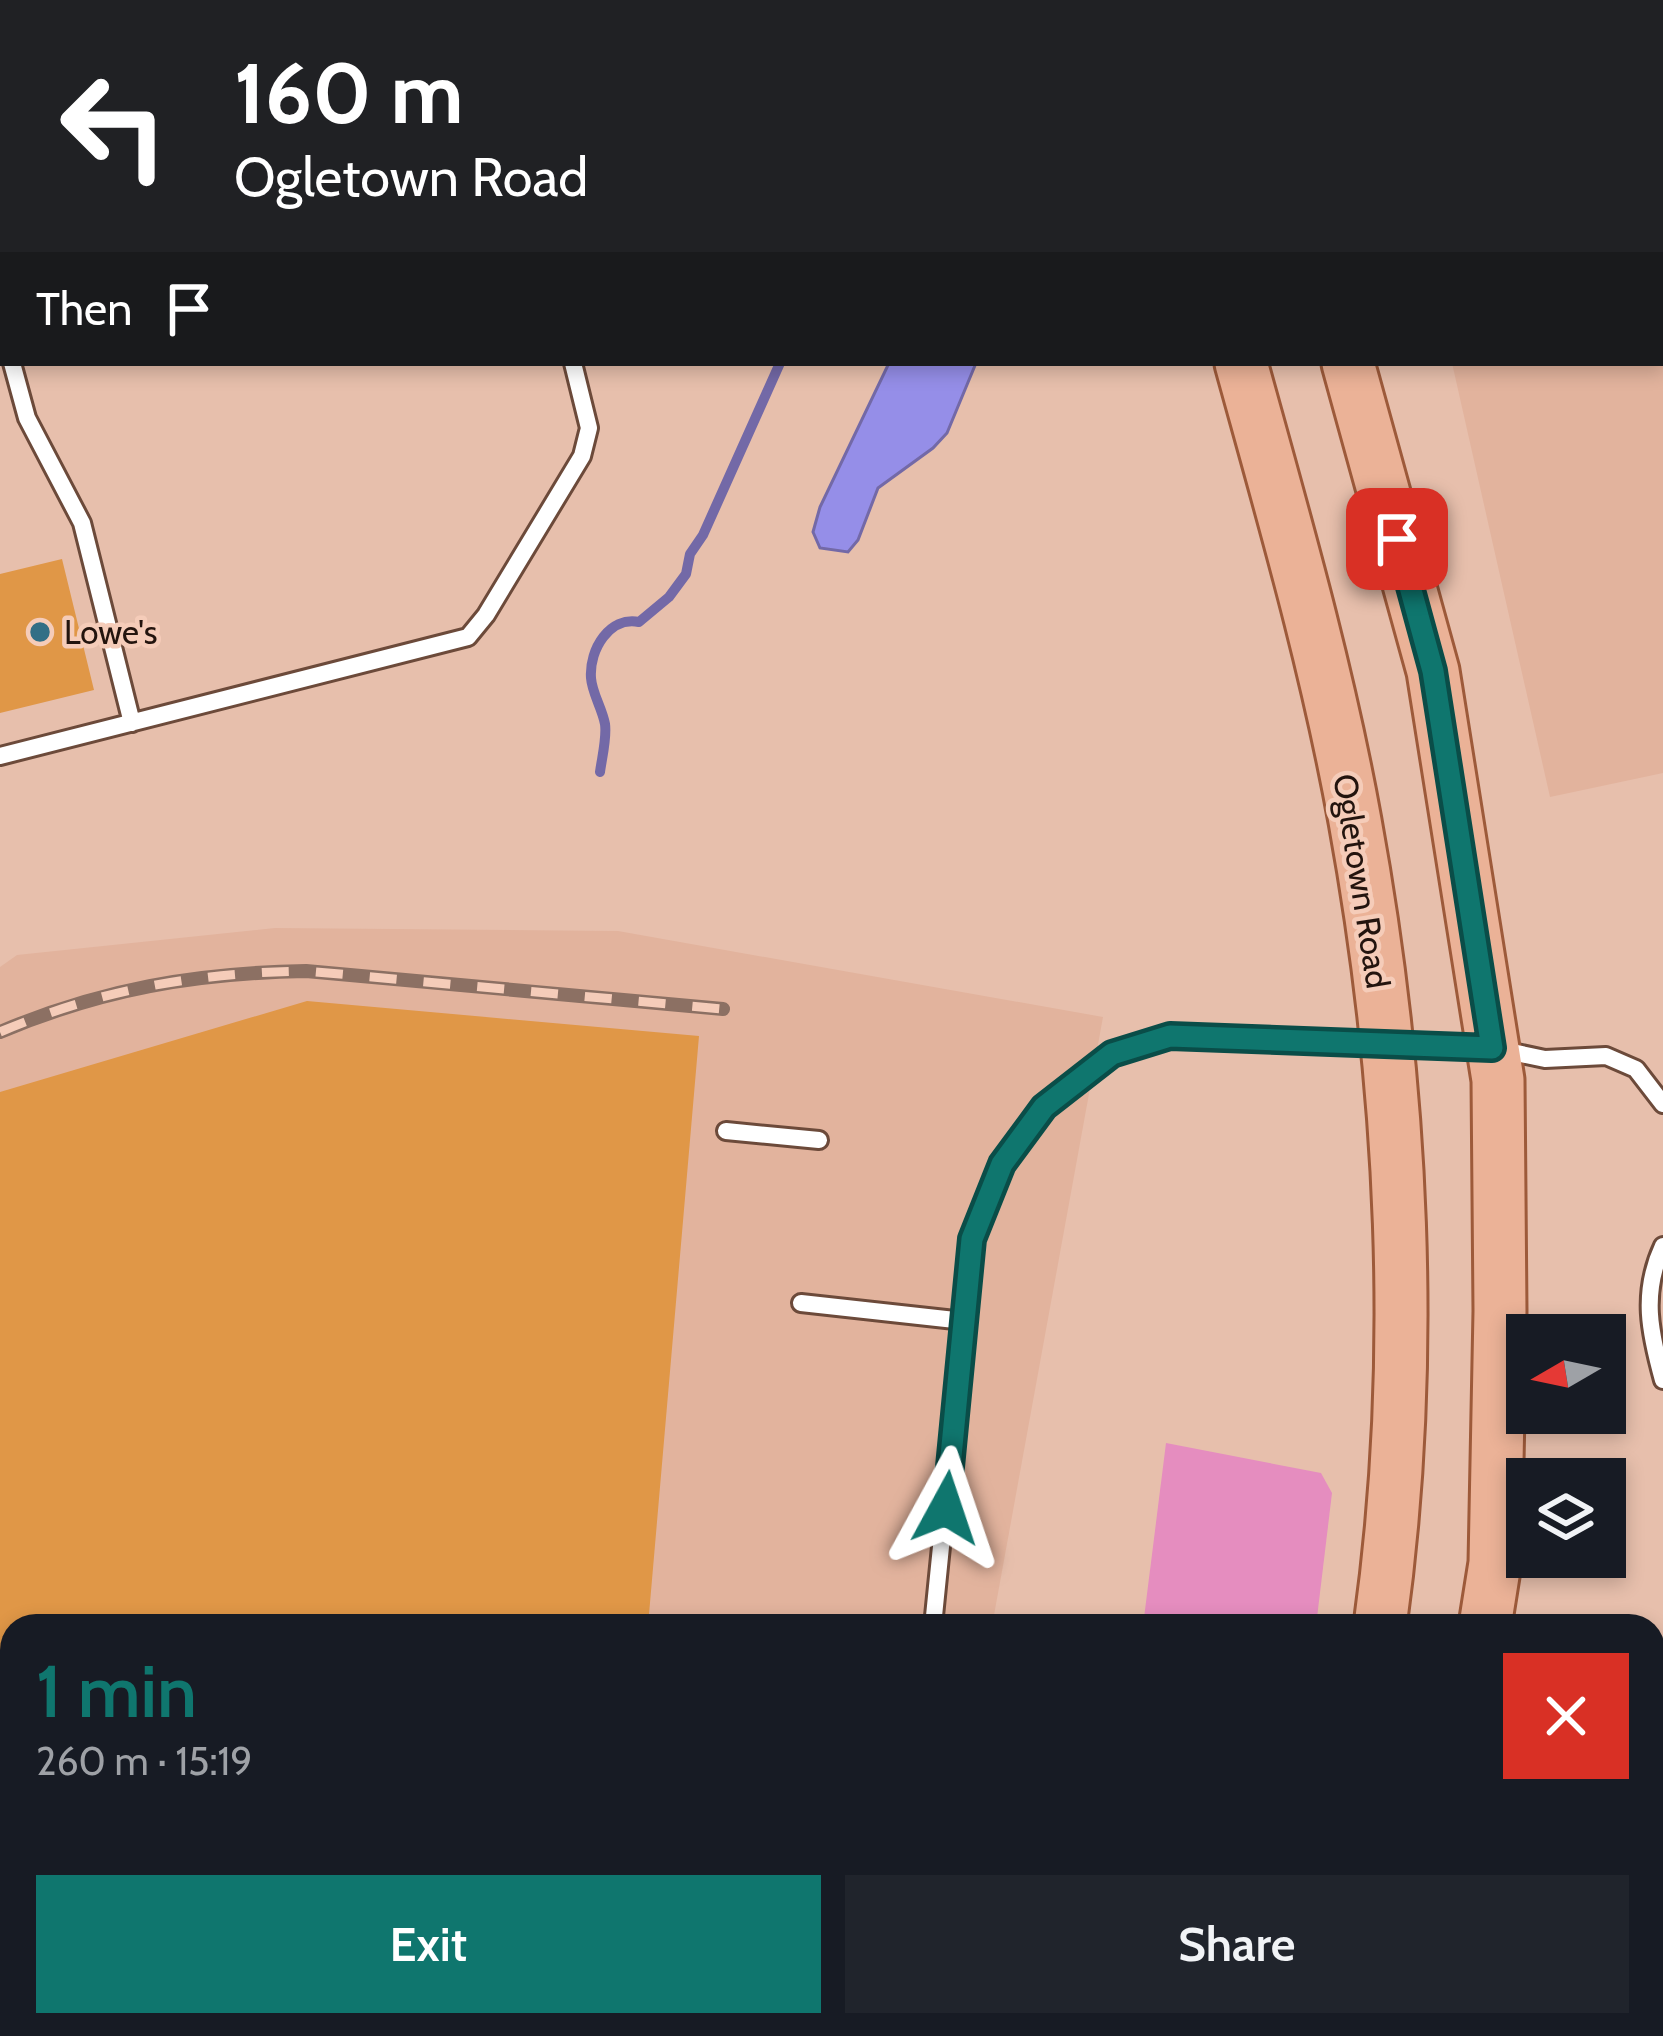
<!DOCTYPE html>
<html lang="en">
<head>
<meta charset="utf-8">
<style>
	:root { --surface:#171b24; --page:#20242c; --text:#f1f3f6; --muted:#9ea1a6; --accent:#0f766e }
	body { margin:0; font-family:Cabin,sans-serif; background:var(--page); color:var(--text); height:100vh; display:flex; flex-direction:column; font-size:45px; white-space:nowrap }
	* { box-sizing:border-box; margin:0 }
	p { font-size:39px; color:var(--muted) }
	.icon { flex:none; width:66px; height:66px; fill:none; stroke:currentColor; stroke-width:2; stroke-linecap:round; stroke-linejoin:round }
	.map { position:relative; flex:1; overflow:hidden }
	.side { position:absolute; left:0px; top:1614px; width:1665px; height:423px; display:flex; flex-direction:column; background:var(--surface); border-radius:36px 36px 0 0; box-shadow:0 6px 18px #0003 }
	.side>* { flex:none }
	.banner { position:absolute; left:0px; top:0px; width:1665px; height:366px; box-shadow:0 6px 18px #0003; background:#202124; color:#fff; overflow:hidden }
	.needle { width:78px; rotate:261deg }
	.fabs { position:absolute; left:1506px; top:1314px; display:grid; gap:24px }
	.fabs a { display:grid; place-items:center; width:120px; height:120px; border-radius:0px; background:var(--surface); box-shadow:0 6px 18px #0003; font-size:60px }
	.pin { position:absolute; display:grid; place-items:center; width:102px; height:102px; color:#fff; margin:-51px; border-radius:24px; box-shadow:0 6px 18px #0006 }
	.me { position:absolute; width:132px; margin:-66px; rotate:5deg; stroke-linejoin:round; filter:drop-shadow(0 0 9px #0008) }
	.turn { display:flex; align-items:center; gap:42px; height:252px; padding:0 36px; font-size:54px }
	.turn .icon { width:156px; height:156px; stroke-width:2.5 }
	.turn b { display:block; font-size:84px; line-height:102px }
	.then { display:flex; align-items:center; height:114px; padding:0 36px; background:#0003; gap:24px; font-size:45px }
	.round { display:grid; place-items:center; flex:none; width:126px; height:126px; border-radius:0px; background:var(--page) }
	.overview { display:flex; align-items:center; justify-content:space-between; height:204px; padding:0 36px }
	h1 { font-size:72px; font-weight:600; line-height:90px; color:var(--accent) }
	.primary-button { display:flex; gap:24px; margin-top:auto; padding:24px 36px }
	.primary-button a { flex:1; height:138px; border-radius:0px; background:var(--accent); color:#fff; font-size:48px; font-weight:600; line-height:138px; text-align:center }
	.primary-button a+a { background:var(--page); color:var(--text) }
	.map>svg:first-child { display:block }
</style>
</head>
<body>
<div class="map">
<svg width="1663" height="2036" viewBox="0 0 1663 2036">
	<rect width="100%" height="100%" fill="#e7bfac"/>
	<!-- built -->
	<path fill="#e2b39d" d="M1369 0H1663V773L1550 797 1452 363H1662V3Z
		M275 928 618 931 1103 1017 992 1626H12V2025H776L721 2036H0V967L17 955Z
		M1663 1786V2036H1500L1502 2025H1653V1789Z"/>
	<!-- green -->
	<path fill="#e58dbf" d="M1166 1443 1321 1473 1332 1493 1316 1626H1143Z"/>
	<!-- water -->
	<path fill="#958ee8" stroke="#7369a7" stroke-width="3" d="M889 363H976L947 433 933 448 878 488 858 540 848 552 820 548 813 532 820 507Z"/>
	<g fill="none" stroke-linecap="round" stroke-linejoin="round">
		<!-- stream -->
		<path stroke="#7369a7" stroke-width="10" d="M912 0 913 3
			M600 772C602 757 607 738 605 724 602 708 592 693 591 678 589 649 610 616 639 622L669 597 686 574 690 554 703 535 780 363"/>
	</g>
	<!-- building -->
	<path fill="#e09747" d="M62 559 94 690 0 713V574Z
		M307 1001 699 1036 648 1626H12V1904L0 1903V1092Z"/>
	<g fill="none" stroke-linecap="round" stroke-linejoin="round">
		<!-- lane casing -->
		<g stroke="#6c4a3a" stroke-width="22">
			<path id="lane" d="M481 0V3
				M1662 156H1663
				M0 316 3 328
				M12 363 27 418 82 523 132 723
				M0 756 468 637 486 615 582 456 589 428 573 363
				M726 1131 819 1140
				M1663 1246C1641 1293 1650 1333 1663 1380
				M801 1303 964 1321
				M933 1626 972 1239 1002 1164 1044 1107 1113 1054 1170 1036 1386 1041 1493 1048 1545 1059 1606 1056 1636 1069 1663 1104
				M1653 1684 1663 1674
				M1653 1839 1663 1836
				M232 2025 233 2036
				M402 2036 449 2025
				M1539 2036 1540 2025"/>
		</g>
		<!-- primary casing -->
		<g stroke="#9d5a3a" stroke-width="57">
			<path id="primary" d="M1142 0 1143 3
				M1248 0 1249 3
				M1241 363C1283 515 1327 666 1355 821 1403 1084 1417 1361 1380 1626
				M1348 363 1433 671 1498 1080 1500 1311 1495 1563 1485 1626
				M1320 2036 1322 2025
				M1417 2036 1419 2025"/>
		</g>
		<!-- path -->
		<path stroke="#7d6357" stroke-width="6" stroke-dasharray="12 6" stroke-linecap="butt" d="M1653 1989 1663 1971
			M1648 2025 1650 2036"/>
		<!-- lane -->
		<use href="#lane" stroke="#fff" stroke-width="16"/>
		<!-- primary -->
		<use href="#primary" stroke="#ebb297" stroke-width="51"/>
		<!-- rail casing -->
		<g stroke="#8c7063" stroke-width="14">
			<path id="rail" d="M0 1032C102 989 195 973 306 971L723 1009"/>
		</g>
		<!-- rail -->
		<use href="#rail" stroke="#f5ccb9" stroke-width="9" stroke-dasharray="27" stroke-linecap="butt"/>
	</g>
	<g fill="none" stroke-linecap="round" stroke-linejoin="round">
		<!-- route casing -->
		<g stroke="#0a4d48" stroke-width="30">
			<path id="route" d="M946 1508 972 1239 1002 1164 1044 1107 1112 1054 1170 1036 1492 1048 1433 671 1397 539"/>
		</g>
		<!-- route -->
		<use href="#route" stroke="#0f766e" stroke-width="21"/>
	</g>
	<!-- markers -->
	<circle fill="#326f86" stroke="#f5ccb9" stroke-width="4.5" cx="40" cy="632" r="12"/>
	<g text-anchor="middle" stroke-width="9" stroke-linejoin="round" paint-order="stroke">
		<!-- poi labels -->
		<g font-size="33" fill="#23140e" stroke="#f5ccb9" text-anchor="start">
			<text x="64" y="644">Lowe's</text>
		</g>
		<!-- street labels -->
		<g font-size="33" fill="#23140e" stroke="#f5ccb9">
			<text transform="translate(1362 881) rotate(81)" y="12">Ogletown Road</text>
		</g>
	</g>
</svg>
<div class="fabs">
<a><svg class="needle" viewBox="-14 -14 28 28"><path d="M0-13l5 13h-10z" fill="#e53935"/><path d="M0 13l5-13h-10z" fill="#9ea1a6"/></svg></a>
<a><svg class="icon" aria-label="layers" viewBox="0 0 24 24"><path d="M12 4l9 5-9 5-9-5zM3 14l9 5 9-5"/></svg></a>
</div>
<div class="pin" style="left:1397px;top:539px;background:#d93025"><svg class="icon" aria-label="arrive" viewBox="0 0 24 24"><path d="M6 21V4h12l-3 4 3 4H6"/></svg></div>
<svg class="me" style="left:946px;top:1508px" viewBox="-20 -20 40 40"><path d="M0-17L14 15 0 8-14 15z" fill="#0f766e" stroke="#fff" stroke-width="4"/></svg>
<div class="banner">
<div class="turn"><svg class="icon" aria-label="left" viewBox="0 0 24 24"><path d="M17 20v-9H6M10 6l-5 5 5 5"/></svg><div><b>160 m</b>Ogletown Road</div></div>
<div class="then">Then<svg class="icon" aria-label="arrive" viewBox="0 0 24 24"><path d="M6 21V4h12l-3 4 3 4H6"/></svg></div>
</div>
<section class="side">
<div class="overview"><div><h1>1 min</h1><p>260 m · 15:19</p></div><a class="round" style="background:#d93025;color:#fff"><svg class="icon" aria-label="close" viewBox="0 0 24 24"><path d="M6 6l12 12M18 6L6 18"/></svg></a></div>
<div class="primary-button"><a>Exit</a><a>Share</a></div>
</section>
</div>
</body>
</html>
